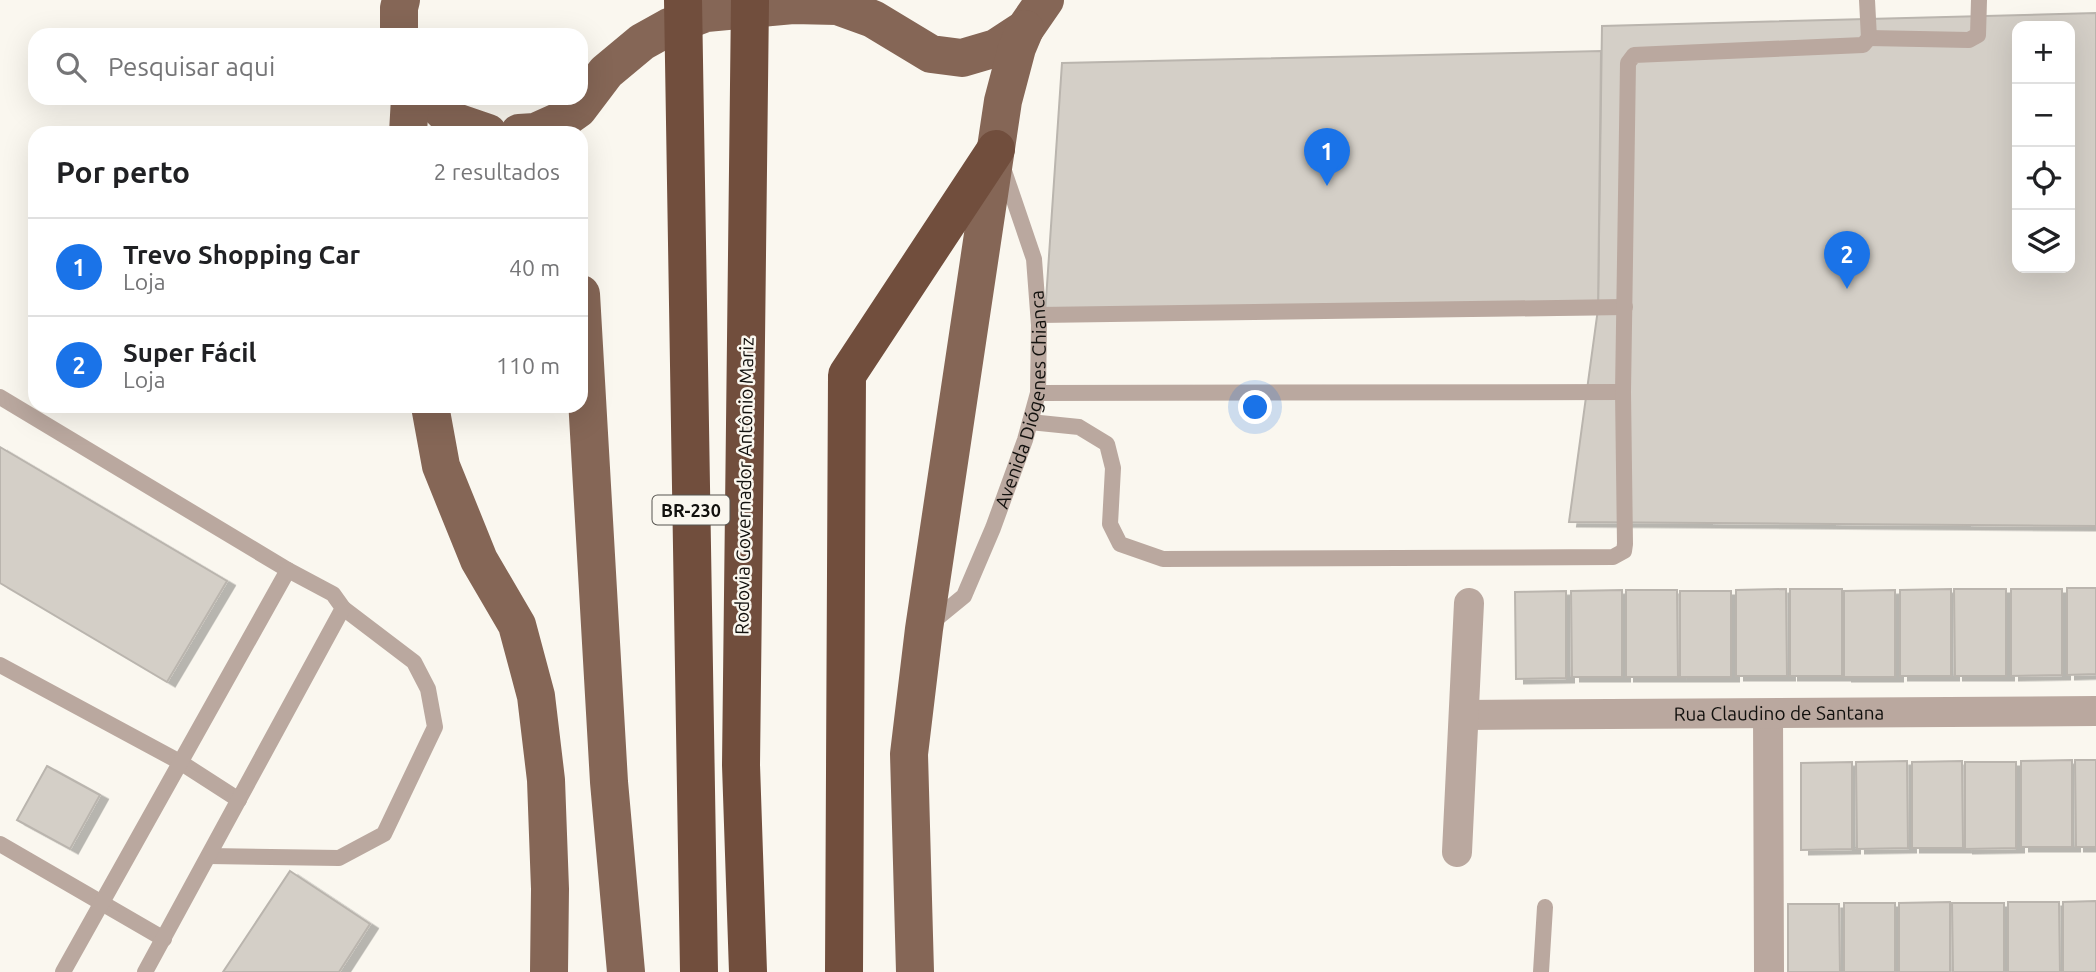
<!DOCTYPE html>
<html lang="pt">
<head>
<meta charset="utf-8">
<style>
	:root { --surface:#fff; --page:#f2f2f2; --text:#202124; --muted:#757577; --line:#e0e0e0; --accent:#1a73e8 }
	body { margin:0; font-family:Ubuntu,sans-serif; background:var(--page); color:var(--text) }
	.controls { position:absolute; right:21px; top:21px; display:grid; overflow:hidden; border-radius:14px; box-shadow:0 7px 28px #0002 }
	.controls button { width:63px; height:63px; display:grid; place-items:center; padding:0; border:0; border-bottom:2px solid var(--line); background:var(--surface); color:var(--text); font:35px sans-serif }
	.you { position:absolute; left:1256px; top:408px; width:24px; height:24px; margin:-18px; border:5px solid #fff; border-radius:50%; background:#1a73e8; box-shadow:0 0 0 10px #1a73e833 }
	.badge { display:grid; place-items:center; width:46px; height:46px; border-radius:50%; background:var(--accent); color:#fff; font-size:23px; font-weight:700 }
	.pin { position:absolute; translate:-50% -58px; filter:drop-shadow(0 2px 4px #0008) }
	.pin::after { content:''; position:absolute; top:37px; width:24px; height:21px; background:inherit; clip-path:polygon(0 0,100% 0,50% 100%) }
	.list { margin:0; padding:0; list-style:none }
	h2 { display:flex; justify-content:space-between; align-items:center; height:91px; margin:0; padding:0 28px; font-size:30px }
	h2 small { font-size:23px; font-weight:400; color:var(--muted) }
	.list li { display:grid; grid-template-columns:46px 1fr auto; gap:21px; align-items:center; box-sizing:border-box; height:98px; padding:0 28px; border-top:2px solid var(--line) }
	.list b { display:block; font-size:26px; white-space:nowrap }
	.list p { margin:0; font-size:23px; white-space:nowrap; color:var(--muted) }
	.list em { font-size:23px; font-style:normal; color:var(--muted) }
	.icon { flex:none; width:38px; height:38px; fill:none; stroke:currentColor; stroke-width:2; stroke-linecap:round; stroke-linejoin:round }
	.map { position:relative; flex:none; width:2096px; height:972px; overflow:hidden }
	.search { position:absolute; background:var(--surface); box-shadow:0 7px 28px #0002; left:28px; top:28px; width:560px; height:77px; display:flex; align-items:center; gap:18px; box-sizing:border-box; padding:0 24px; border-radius:21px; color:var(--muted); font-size:26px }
	.panel { position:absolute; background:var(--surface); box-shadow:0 7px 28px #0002; left:28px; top:126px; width:560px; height:287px; border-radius:21px }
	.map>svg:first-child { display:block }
</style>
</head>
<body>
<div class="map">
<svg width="2096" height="972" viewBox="0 0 2096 972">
	<defs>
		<filter id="shadow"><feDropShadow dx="8" dy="4.5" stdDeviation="0" flood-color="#0004"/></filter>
	</defs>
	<rect width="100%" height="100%" fill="#faf7ef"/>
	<g fill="#d4cfc7" stroke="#bab5ae" stroke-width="2" fill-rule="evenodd" filter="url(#shadow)">
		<path d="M 2096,13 L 2096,526 L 1569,522 L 1598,309 L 1602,26 ZM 2017,26 L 2070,26 L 2070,268 L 2017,268 Z"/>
		<polygon points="1601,51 1598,309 1045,315 1062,63"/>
		<polygon points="0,447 227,581 167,682 0,583"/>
		<polygon points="2067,588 2096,588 2096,674 2067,675"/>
		<polygon points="1786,589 1787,676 1736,676 1736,590"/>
		<rect x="1790" y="589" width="52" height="87"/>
		<polygon points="1951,589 1951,676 1900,676 1900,590"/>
		<polygon points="1954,589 2006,589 2006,676 1955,676"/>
		<polygon points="2011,589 2062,589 2062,675 2011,676"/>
		<polygon points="1622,590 1622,677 1572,677 1571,591"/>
		<polygon points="1626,590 1677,590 1678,677 1626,677"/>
		<polygon points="1895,590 1895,677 1844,677 1844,591"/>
		<polygon points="1566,591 1566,678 1516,679 1515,592"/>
		<rect x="1680" y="591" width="51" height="86"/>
		<polygon points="2072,760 2072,847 2021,847 2021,761"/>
		<polygon points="2075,760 2096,760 2096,847 2076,847"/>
		<polygon points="1907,761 1908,848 1857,849 1856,762"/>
		<polygon points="1962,761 1963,848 1912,848 1912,762"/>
		<polygon points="1852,762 1852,849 1801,850 1801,763"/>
		<polygon points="1965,762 2016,762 2016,848 1965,849"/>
		<polygon points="47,766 100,795 70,849 17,820"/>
		<polygon points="290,871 370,924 339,972 223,972"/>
		<polygon points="2096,901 2096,972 2063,972 2063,902"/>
		<polygon points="1950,902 1950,972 1899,972 1899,903"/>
		<polygon points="2008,902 2059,902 2060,972 2008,972"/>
		<rect x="1844" y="903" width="51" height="69"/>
		<polygon points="1952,903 2004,903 2004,972 1953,972"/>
		<polygon points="1788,904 1839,904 1840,972 1788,972"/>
	</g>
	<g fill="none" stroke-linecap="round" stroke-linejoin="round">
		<g stroke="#baa89f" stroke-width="16">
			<polyline points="1869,38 1969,40 1978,35 1979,0"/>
			<polyline points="1039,315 1625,307"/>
			<polyline points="1038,393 1623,392"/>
			<polyline points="0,397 288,570"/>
			<polyline points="1030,422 1079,427 1107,444 1113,468 1110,524 1120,544 1163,559 1613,557 1624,551 1625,544 1623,392 1628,63 1634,55 1863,45 1869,38 1867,0"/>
			<path id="s1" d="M 931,623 L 964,596 L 993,528 L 1025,440 L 1038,393 L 1039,325 L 1034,259 L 1003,168"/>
			<polyline points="0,665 180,762 239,800"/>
			<polyline points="0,844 164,939"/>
			<polyline points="209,856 339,858 384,834 435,727 428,689 414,662 343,608"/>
			<polyline points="63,972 288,570 333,594 343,608 145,972"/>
			<polyline points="1541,972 1545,907"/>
		</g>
		<g stroke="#baa89f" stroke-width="30">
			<polyline points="1768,714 1769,972"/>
			<path id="s2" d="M 1464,715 L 2096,711"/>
			<polyline points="1457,852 1469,603"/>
		</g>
		<g stroke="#856656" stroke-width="38">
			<polyline points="399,35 399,8 401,0"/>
			<polyline points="430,98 453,121 488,133"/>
			<polyline points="408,133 410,98"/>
			<polyline points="519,133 535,132 564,119 578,109 606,72 642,42 669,27 706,13 793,5 837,6 873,19 931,54 962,58 996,48 1025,29 1045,0"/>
			<polyline points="581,294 609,782 626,972"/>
			<polyline points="430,406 441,466 479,560 517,625 536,696 546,780 550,889 549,972"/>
			<polyline points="915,972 909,754 924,629 1003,101 1017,48 1025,29"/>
		</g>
		<g stroke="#714e3d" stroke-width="38">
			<polyline points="683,0 699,972"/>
			<polyline points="748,972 741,765 750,0"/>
			<polyline points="844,972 847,375 996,149"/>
		</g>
	</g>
	<g text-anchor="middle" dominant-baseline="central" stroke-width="5" stroke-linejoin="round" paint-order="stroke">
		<rect fill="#faf7ef" stroke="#575551" stroke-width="2" x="652.5" y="495.5" width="77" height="29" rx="5"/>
		<g font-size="18" font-weight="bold" fill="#11100d">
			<text x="691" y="510">BR-230</text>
		</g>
		<g font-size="19" fill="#11100d" stroke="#faf7ef">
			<text stroke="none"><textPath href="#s1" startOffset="250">Avenida Diógenes Chianca</textPath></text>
			<text transform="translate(744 486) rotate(-89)">Rodovia Governador Antônio Mariz</text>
			<text stroke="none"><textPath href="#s2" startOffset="315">Rua Claudino de Santana</textPath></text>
		</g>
	</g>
</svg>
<div class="controls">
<button>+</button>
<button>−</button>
<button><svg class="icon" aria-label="locate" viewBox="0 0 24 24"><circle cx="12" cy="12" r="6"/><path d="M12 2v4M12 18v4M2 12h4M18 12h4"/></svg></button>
<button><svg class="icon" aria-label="layers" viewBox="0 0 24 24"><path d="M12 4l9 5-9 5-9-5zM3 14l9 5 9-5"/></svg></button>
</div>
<div class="you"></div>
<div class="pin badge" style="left:1327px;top:186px">1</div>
<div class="pin badge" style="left:1847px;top:289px">2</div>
<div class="search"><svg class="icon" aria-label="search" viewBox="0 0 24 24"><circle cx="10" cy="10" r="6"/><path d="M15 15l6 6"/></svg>Pesquisar aqui</div>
<section class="panel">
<h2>Por perto<small>2 resultados</small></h2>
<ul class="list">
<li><span class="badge">1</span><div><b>Trevo Shopping Car</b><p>Loja</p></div><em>40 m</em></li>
<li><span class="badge">2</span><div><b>Super Fácil</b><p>Loja</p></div><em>110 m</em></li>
</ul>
</section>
</div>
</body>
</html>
